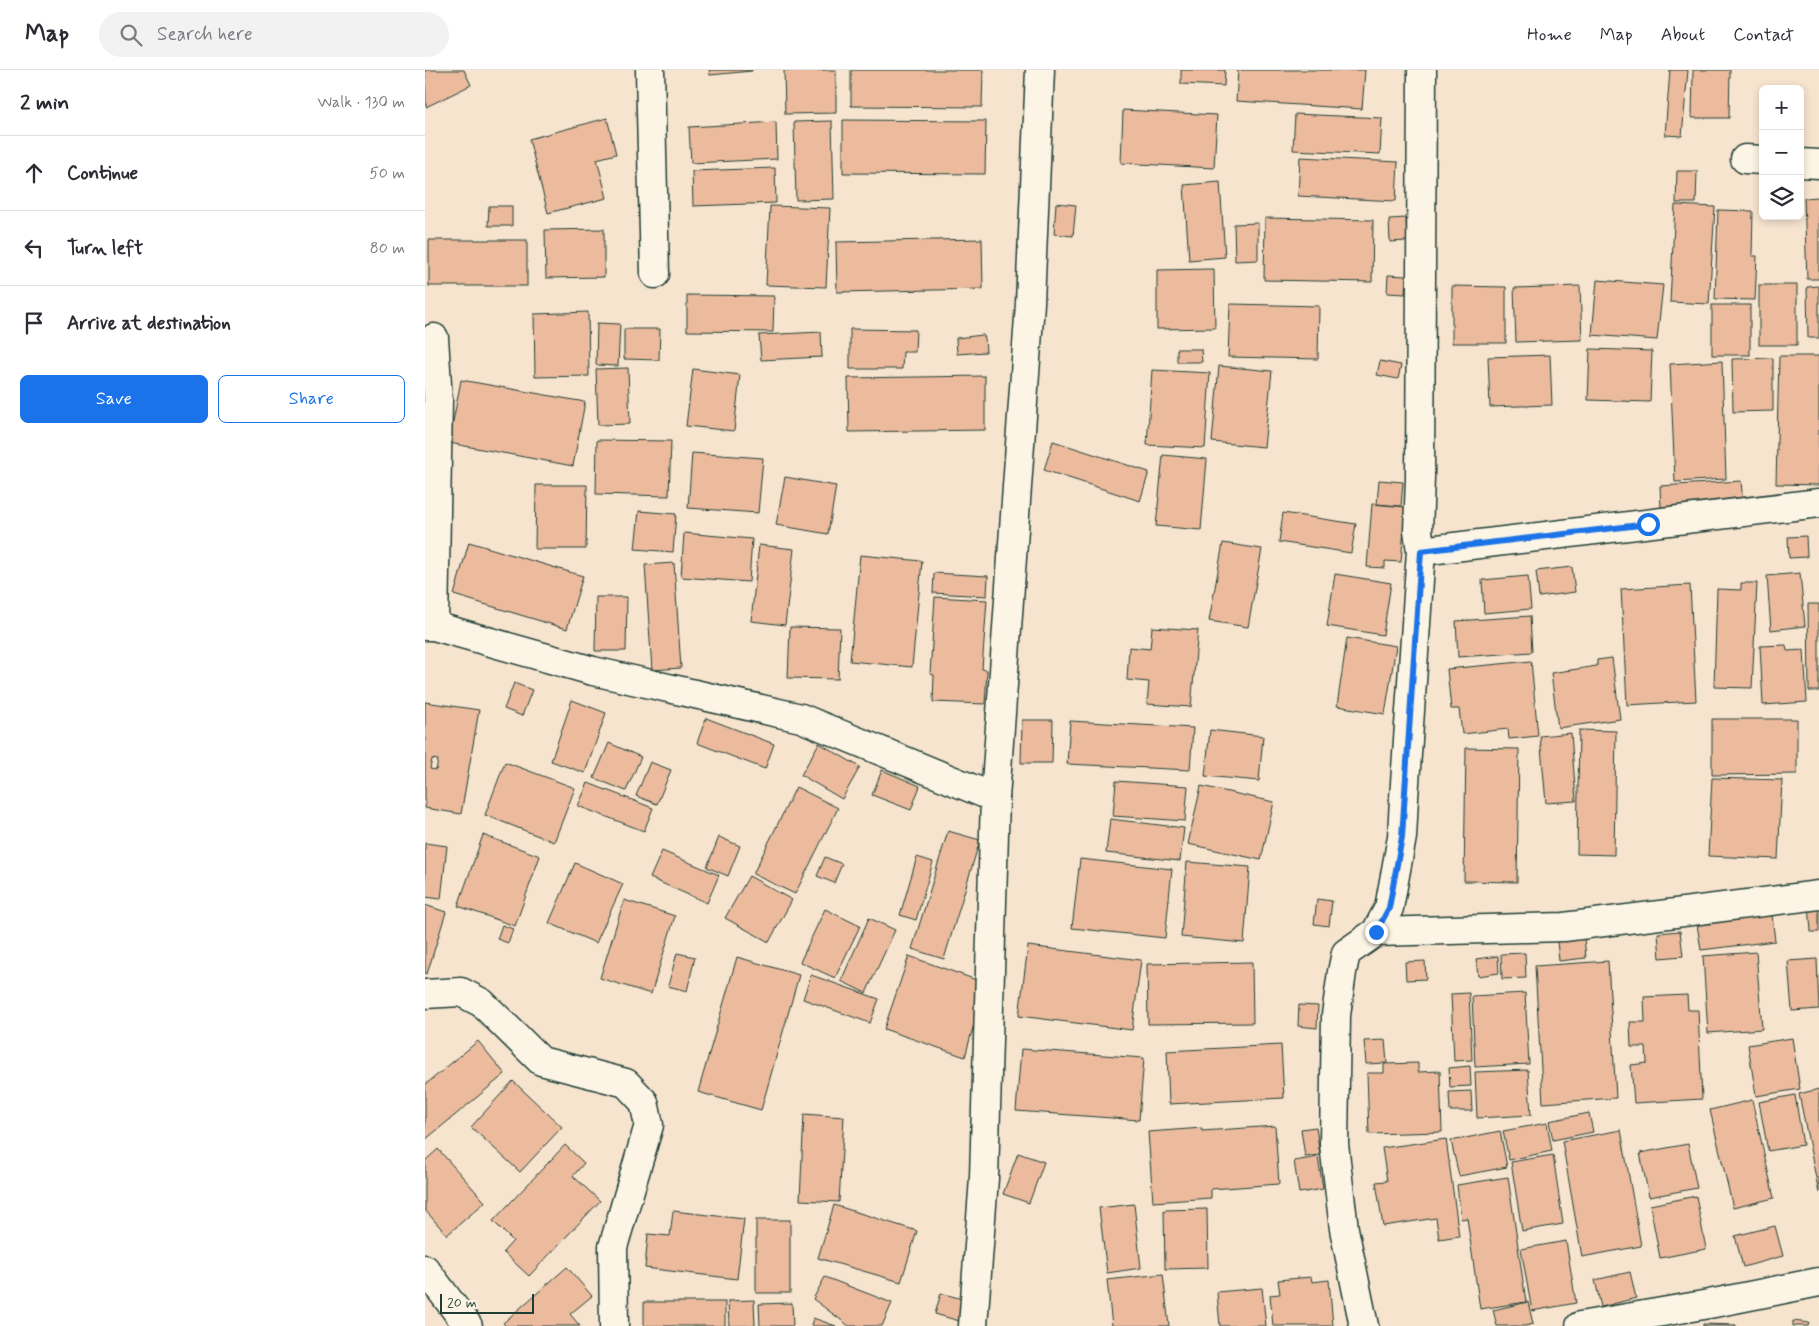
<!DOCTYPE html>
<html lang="en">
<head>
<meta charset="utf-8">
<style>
	:root { --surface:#fff; --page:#f2f2f3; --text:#2b2b33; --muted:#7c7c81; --line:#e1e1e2; --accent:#1a73e8 }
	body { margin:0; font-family:Mynerve,sans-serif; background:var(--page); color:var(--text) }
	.controls { position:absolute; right:15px; top:15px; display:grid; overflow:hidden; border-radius:8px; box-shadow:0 2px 8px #0003 }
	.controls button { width:45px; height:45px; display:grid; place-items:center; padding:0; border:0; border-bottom:1px solid var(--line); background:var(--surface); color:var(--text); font:25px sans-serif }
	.scale { position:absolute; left:15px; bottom:12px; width:94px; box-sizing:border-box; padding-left:5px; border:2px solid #1f3d34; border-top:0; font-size:14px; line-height:18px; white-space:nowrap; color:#1f3d34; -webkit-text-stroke:4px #fcf5e5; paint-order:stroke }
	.stop { position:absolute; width:15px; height:15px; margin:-11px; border:4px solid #1a73e8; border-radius:50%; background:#fff }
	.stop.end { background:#1a73e8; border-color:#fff; box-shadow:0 1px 5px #0008 }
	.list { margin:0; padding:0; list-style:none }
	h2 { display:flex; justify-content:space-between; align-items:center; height:65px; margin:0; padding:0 20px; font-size:21px }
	h2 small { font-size:16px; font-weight:400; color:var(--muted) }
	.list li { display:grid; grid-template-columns:32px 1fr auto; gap:15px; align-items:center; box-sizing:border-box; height:75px; padding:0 20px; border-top:1px solid var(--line) }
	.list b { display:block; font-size:19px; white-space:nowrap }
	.list em { font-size:16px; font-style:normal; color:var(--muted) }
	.actions { display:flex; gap:10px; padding:15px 20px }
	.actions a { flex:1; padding:11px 0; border:1px solid var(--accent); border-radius:8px; text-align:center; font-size:18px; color:var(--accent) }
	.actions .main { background:var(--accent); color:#fff }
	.icon { flex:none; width:28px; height:28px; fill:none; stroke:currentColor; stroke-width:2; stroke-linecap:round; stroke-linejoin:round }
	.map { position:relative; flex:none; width:1394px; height:1256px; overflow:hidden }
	header { display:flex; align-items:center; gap:30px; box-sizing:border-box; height:70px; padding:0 25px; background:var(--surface); border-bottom:1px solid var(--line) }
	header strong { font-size:24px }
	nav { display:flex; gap:28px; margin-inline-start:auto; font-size:18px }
	.search { width:350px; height:45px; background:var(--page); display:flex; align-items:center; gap:12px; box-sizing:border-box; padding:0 18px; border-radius:28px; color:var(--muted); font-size:19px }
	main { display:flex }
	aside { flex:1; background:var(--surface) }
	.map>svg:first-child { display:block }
</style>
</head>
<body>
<header>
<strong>Map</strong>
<div class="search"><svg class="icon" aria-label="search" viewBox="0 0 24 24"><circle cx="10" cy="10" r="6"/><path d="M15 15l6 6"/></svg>Search here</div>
<nav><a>Home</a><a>Map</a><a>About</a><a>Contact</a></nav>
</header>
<main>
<aside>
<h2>2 min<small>Walk · 130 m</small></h2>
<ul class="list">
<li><svg class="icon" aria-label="ahead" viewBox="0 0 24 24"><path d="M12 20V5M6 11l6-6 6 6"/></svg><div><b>Continue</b></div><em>50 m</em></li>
<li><svg class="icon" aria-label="left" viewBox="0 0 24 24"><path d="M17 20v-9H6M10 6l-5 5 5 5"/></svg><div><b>Turn left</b></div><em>80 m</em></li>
<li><svg class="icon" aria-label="arrive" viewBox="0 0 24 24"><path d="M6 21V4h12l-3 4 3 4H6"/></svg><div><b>Arrive at destination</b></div></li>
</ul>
<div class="actions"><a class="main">Save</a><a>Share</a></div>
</aside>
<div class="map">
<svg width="1394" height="1256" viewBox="0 0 1394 1256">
	<rect width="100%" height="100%" fill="#f7e4cf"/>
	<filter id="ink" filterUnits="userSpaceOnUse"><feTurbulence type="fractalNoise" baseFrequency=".02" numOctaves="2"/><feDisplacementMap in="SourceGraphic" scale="10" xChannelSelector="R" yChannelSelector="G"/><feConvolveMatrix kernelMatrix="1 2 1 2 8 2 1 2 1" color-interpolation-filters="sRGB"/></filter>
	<g filter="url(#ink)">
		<g fill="#ecbb9d" stroke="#1f3d34" fill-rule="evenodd">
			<polygon points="0,0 39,0 46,15 1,37"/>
			<polygon points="284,0 327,0 327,1 285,5"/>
			<polygon points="359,0 411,0 411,43 360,44"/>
			<polygon points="426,0 558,0 557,37 426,36"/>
			<polygon points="756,0 800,0 799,16 756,14"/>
			<polygon points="813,0 940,0 937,39 811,31"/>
			<polygon points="1245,0 1263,0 1257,66 1240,65"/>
			<polygon points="1268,0 1305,0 1304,48 1267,48"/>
			<polygon points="698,40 792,45 789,98 696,93"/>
			<polygon points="870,44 957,48 955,84 868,80"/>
			<polygon points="182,48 191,84 172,89 182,128 123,143 104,69"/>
			<polygon points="418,50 561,51 560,104 418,103"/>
			<polygon points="407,51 409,129 371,130 369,52"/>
			<polygon points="351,52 352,89 266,93 264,57"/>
			<polygon points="875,87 973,92 971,131 873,126"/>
			<polygon points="350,98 351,133 268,136 267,101"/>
			<polygon points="1252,101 1272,101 1271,133 1251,133"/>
			<polygon points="795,112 800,187 764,190 759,115"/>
			<polygon points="1394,127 1394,209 1382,209 1379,128"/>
			<polygon points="631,133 651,135 648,166 629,164"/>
			<polygon points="1250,135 1290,137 1284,234 1245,232"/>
			<polygon points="64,136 87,136 87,156 63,156"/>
			<polygon points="345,136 405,138 401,217 341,215"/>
			<polygon points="1293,140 1328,141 1327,186 1332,186 1330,230 1290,229"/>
			<polygon points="840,148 948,150 947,212 839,210"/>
			<polygon points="981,148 982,171 965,172 964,149"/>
			<polygon points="833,153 833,190 810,191 809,154"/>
			<polygon points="179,159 179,207 121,208 120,160"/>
			<polygon points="557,169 558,219 412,222 411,172"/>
			<rect x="4" y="170" width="98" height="46"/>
			<polygon points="789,199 790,258 732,259 732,200"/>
			<polygon points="963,205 981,206 980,224 962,223"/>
			<polygon points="1172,210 1238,215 1232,270 1167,265"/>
			<rect x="1334" y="215" width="38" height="60"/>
			<polygon points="1027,216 1081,217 1081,273 1027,273"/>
			<polygon points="1155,216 1157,270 1091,272 1089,218"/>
			<polygon points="1394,216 1394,268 1383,268 1382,217"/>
			<polygon points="262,225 349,226 348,262 262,261"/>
			<polygon points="805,234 894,236 893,289 803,287"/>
			<rect x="1287" y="235" width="38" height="50"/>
			<polygon points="163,242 164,306 110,307 109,244"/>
			<polygon points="172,253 195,254 193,296 171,295"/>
			<polygon points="199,259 235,259 234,290 199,289"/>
			<polygon points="425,259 491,260 490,282 478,282 477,299 425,299"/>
			<polygon points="396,262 397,287 336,290 334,265"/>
			<polygon points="558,265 560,268 561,282 532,284 531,268"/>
			<polygon points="752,279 776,279 777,292 752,292"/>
			<polygon points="1165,279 1227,281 1225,332 1163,330"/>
			<polygon points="1125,285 1127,335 1065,337 1063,287"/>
			<polygon points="1354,286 1394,286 1394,415 1351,414"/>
			<polygon points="1348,288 1348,341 1308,342 1307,289"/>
			<polygon points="955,291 976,295 973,309 952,305"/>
			<polygon points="1297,291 1301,409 1250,412 1245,294"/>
			<polygon points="794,296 847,301 839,377 787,372"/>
			<polygon points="203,298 205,354 173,355 171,299"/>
			<polygon points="268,299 315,305 309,361 261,356"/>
			<polygon points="727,300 785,303 780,378 722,375"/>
			<polygon points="560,306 560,360 424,362 423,308"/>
			<polygon points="36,310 160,332 148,396 24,373"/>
			<polygon points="172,370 246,371 244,426 171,424"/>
			<polygon points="628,371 724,402 715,431 619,400"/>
			<polygon points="267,383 338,388 333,443 263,438"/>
			<polygon points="738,385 782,389 776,460 731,456"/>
			<polygon points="360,407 411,416 403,464 351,455"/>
			<polygon points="954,410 978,412 976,436 952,434"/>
			<polygon points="1316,411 1318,434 1236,438 1235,416"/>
			<polygon points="111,415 162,415 161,479 110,479"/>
			<polygon points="947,434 981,437 976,492 960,491 960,498 942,497"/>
			<polygon points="214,441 251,444 248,482 210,479"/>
			<polygon points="858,443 931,454 926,483 854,472"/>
			<polygon points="259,463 327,469 324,512 256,507"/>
			<polygon points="1381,466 1382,487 1364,488 1363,467"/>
			<polygon points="44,472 158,506 142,559 29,525"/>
			<polygon points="798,473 837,479 823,557 784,551"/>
			<polygon points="334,475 369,479 360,555 326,551"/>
			<polygon points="435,485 497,491 487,597 425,591"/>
			<polygon points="249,493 256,598 227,600 220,495"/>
			<polygon points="1147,497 1150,522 1114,527 1111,501"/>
			<polygon points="509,503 563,506 562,526 508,523"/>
			<polygon points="1375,503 1380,556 1346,560 1342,506"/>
			<polygon points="910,504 966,513 958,565 902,556"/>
			<polygon points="1103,506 1106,539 1059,543 1057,510"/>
			<polygon points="1316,513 1332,513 1327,618 1289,617 1292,519 1316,520"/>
			<polygon points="1265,515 1271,631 1202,635 1196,519"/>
			<polygon points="171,527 202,527 201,581 170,581"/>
			<polygon points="510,527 562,530 557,599 562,600 560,634 508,632 509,605 505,604"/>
			<polygon points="1383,534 1394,534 1394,621 1384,621"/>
			<polygon points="1105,546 1107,582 1033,587 1031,551"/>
			<polygon points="365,557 415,558 413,609 363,608"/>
			<polygon points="727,557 773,560 766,637 722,634 724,612 702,610 704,577 725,579"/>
			<polygon points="922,568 971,576 960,644 912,636"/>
			<polygon points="1361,575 1362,581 1379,580 1382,632 1338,635 1335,576"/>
			<polygon points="1187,588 1195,649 1133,658 1126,603 1172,596 1172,590"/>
			<polygon points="1106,591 1113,666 1084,669 1083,659 1037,664 1034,639 1026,639 1022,599"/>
			<polygon points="89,613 107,620 97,646 79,639"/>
			<polygon points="147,630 181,643 160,703 126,691"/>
			<path d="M 0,632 L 54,640 L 36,744 L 0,738 ZM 7,689 L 13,690 L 11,700 L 5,699 Z"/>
			<polygon points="281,648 349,674 340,699 272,673"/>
			<polygon points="1287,649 1372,649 1372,704 1287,705"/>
			<polygon points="597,650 628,650 627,693 596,693"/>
			<polygon points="645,651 768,658 765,700 642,694"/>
			<polygon points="785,660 838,666 834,711 780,706"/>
			<polygon points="1154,660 1191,661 1189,785 1152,784"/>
			<polygon points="1146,663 1151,731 1121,733 1115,666"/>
			<polygon points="184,673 216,687 201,721 169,708"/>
			<polygon points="394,673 435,697 417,729 376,705"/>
			<polygon points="1041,678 1094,679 1092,812 1039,811"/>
			<polygon points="80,692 150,718 129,772 60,745"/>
			<polygon points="225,692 246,700 232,734 211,726"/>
			<polygon points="457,700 495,716 486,740 447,725"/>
			<polygon points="1287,708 1357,710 1353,789 1283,786"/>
			<polygon points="691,711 763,716 760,751 688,746"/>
			<polygon points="163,713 228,738 219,761 153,736"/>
			<polygon points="776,716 849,732 836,790 763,774"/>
			<polygon points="371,717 413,738 370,824 328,804"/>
			<polygon points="685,749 759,758 755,791 681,783"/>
			<polygon points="523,761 555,770 519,889 487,879"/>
			<polygon points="58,765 115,786 90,856 33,836"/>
			<polygon points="294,767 315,776 303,806 282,797"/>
			<polygon points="0,773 22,776 16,829 0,827"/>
			<polygon points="237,781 294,805 282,833 225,808"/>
			<polygon points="400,787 417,794 409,813 392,806"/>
			<polygon points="492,787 508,792 491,850 475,845"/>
			<polygon points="655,789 747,799 740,868 647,858"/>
			<polygon points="762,792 825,797 819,873 756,867"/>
			<polygon points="150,793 198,814 171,873 124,853"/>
			<polygon points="324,806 367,830 344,872 300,848"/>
			<polygon points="892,829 907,831 904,856 889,854"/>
			<polygon points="199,830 250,846 226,924 175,908"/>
			<polygon points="0,835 21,842 2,904 0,903"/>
			<polygon points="1384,835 1394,835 1394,862 1386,862"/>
			<polygon points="400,839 435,856 410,908 375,892"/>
			<polygon points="1347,845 1350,871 1276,880 1272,854"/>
			<polygon points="444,848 470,860 441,923 416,911"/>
			<polygon points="77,855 88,859 83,873 72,869"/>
			<polygon points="1255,861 1258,886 1235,888 1233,863"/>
			<polygon points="1159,867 1161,888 1134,891 1132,871"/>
			<polygon points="603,876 716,890 707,960 594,946"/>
			<polygon points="1331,882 1337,959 1283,963 1278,886"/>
			<polygon points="252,883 270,887 262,921 243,916"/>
			<polygon points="1100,883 1101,908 1077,909 1076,884"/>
			<polygon points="484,886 560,913 540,987 459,959"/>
			<polygon points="1073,886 1074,903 1053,906 1051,889"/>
			<polygon points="312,887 374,905 336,1040 273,1022"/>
			<polygon points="1392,889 1394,939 1367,941 1363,891"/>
			<polygon points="1000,891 1001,909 981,910 980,892"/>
			<polygon points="1183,891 1191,1028 1118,1033 1110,896"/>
			<polygon points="827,892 828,953 723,954 722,894"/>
			<polygon points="386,905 454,929 445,953 378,929"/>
			<polygon points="1044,923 1047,990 1029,991 1026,924"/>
			<polygon points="1100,923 1104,994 1050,997 1047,926"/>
			<polygon points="1262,925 1263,940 1273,940 1277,1029 1209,1033 1206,995 1222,993 1221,977 1206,977 1205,952 1220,952 1219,927"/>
			<polygon points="874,935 893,936 892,958 873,956"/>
			<polygon points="1367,968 1375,1019 1331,1026 1323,975"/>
			<polygon points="960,970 962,993 941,994 939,971"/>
			<polygon points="53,971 80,1004 0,1070 0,1015"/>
			<polygon points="856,975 859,1028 744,1034 742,981"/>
			<polygon points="596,979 719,988 714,1050 591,1041"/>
			<polygon points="993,993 993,1002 1015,1001 1017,1062 944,1064 942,1003 959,1003 959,994"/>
			<polygon points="1045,996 1046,1016 1025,1017 1024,998"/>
			<polygon points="1103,1000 1106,1045 1052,1048 1050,1002"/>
			<polygon points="88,1011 137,1057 95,1102 46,1057"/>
			<polygon points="1394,1019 1394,1123 1374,1024"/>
			<polygon points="1046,1021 1047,1041 1025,1041 1024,1022"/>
			<polygon points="1370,1025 1378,1075 1343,1081 1334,1032"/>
			<polygon points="1327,1030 1349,1128 1308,1138 1285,1040"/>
			<polygon points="1164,1043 1168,1062 1128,1070 1124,1051"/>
			<polygon points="379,1044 419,1047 414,1132 375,1130"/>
			<polygon points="1122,1053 1127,1081 1084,1090 1078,1061"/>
			<polygon points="850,1056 854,1114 786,1119 786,1128 728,1132 723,1062 777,1058 777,1061"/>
			<polygon points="891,1057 895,1085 880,1087 876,1059"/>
			<polygon points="1196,1060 1216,1176 1157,1187 1137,1071"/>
			<polygon points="1075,1061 1082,1097 1034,1106 1026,1071"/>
			<polygon points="1021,1069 1034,1166 1014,1169 1011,1148 958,1156 951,1112 962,1111 957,1078"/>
			<polygon points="1263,1074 1272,1118 1224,1127 1215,1083"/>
			<polygon points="140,1075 159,1093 148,1106 175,1131 104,1206 78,1182 88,1171 68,1151"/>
			<polygon points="13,1079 60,1132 22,1165 0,1140 0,1091"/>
			<polygon points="593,1083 619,1092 604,1133 578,1124"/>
			<polygon points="1128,1085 1138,1154 1097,1161 1086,1092"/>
			<polygon points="893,1087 898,1119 874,1123 869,1091"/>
			<polygon points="1083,1107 1101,1232 1055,1239 1042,1148 1036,1149 1032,1115"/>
			<polygon points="1271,1126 1281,1179 1235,1188 1225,1135"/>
			<polygon points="709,1134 716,1198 682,1203 674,1138"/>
			<polygon points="409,1135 492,1161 476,1212 393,1188"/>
			<polygon points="782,1139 783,1198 740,1199 739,1140"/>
			<polygon points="248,1141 319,1149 312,1209 220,1198 223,1164 245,1166"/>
			<rect x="331" y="1150" width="34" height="73"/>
			<polygon points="1350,1156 1358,1186 1318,1197 1310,1166"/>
			<polygon points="1141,1171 1151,1233 1107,1241 1096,1179"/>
			<polygon points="142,1197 167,1226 145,1244 155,1256 81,1256 78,1253"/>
			<polygon points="1205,1202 1211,1228 1176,1237 1170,1210"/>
			<polygon points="738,1204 744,1256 687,1256 682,1210"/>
			<polygon points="400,1207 467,1233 457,1256 424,1256 388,1229"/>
			<polygon points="886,1207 887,1212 904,1210 908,1256 848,1256 845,1225 855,1224 853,1210"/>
			<polygon points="837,1218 841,1256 795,1256 792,1222"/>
			<polygon points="516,1223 544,1231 538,1252 510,1244"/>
			<polygon points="329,1230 330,1256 304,1256 303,1231"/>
			<rect x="219" y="1232" width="81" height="24"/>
			<polygon points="1103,1232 1108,1254 1100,1256 1072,1256 1068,1240"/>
			<polygon points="367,1233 368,1256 335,1256 334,1234"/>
			<polygon points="388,1248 411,1256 386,1256"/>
			<polygon points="1368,1251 1384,1253 1383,1256 1368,1256"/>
			<polygon points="1278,1254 1311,1255 1311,1256 1278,1256"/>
		</g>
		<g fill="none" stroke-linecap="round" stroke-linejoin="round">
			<defs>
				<g id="street">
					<polyline points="225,0 230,204"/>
					<polyline points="1320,89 1338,90"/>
					<polyline points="1375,93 1394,94"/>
					<polyline points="996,481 1394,433"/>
					<polyline points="0,556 9,556 168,601 376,648 570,728"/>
					<polyline points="9,556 13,330 9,268"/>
					<polyline points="951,862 1139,857 1394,825"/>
					<polyline points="0,924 36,922 57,933 116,991 201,1013 219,1032 224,1055 188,1177 189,1256"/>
					<polyline points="0,1199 43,1256"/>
					<polyline points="548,1256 559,1108 570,728 605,233 615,0"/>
					<polyline points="939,1256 919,1159 909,1074 911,945 917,902 921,883 951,862 964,838 977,767 979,728 996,481 993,461 995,408 997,0"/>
					<polyline points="1155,1256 1284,1234 1394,1212"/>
				</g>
			</defs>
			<use href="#street" stroke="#1f3d34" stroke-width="31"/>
			<use href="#street" stroke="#fcf5e5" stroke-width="28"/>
		</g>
	</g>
	<g fill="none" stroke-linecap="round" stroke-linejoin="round" filter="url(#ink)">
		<polyline stroke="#1a73e8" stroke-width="6" points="951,862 964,838 977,767 996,481 1223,454"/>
	</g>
</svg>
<div class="controls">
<button>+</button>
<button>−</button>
<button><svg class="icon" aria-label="layers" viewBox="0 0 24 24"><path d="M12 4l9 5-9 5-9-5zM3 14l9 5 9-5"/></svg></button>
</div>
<div class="scale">20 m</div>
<div class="stop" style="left:1223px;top:454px"></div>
<div class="stop end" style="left:951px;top:862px"></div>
</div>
</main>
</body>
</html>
